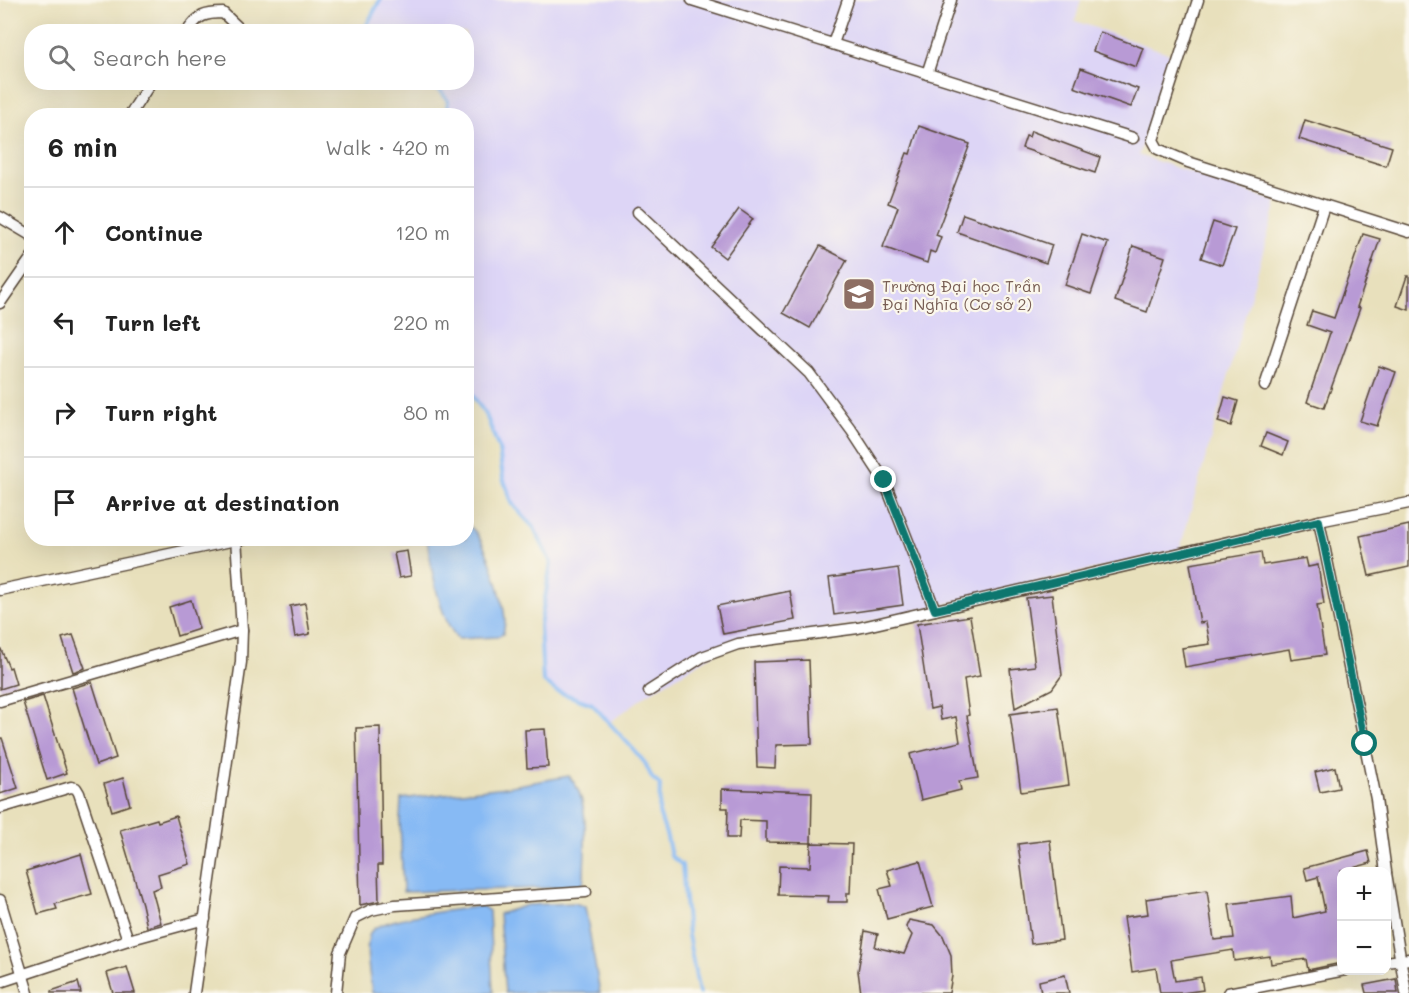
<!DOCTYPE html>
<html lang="en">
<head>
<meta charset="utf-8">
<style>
	:root { --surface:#fff; --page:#f2f2f2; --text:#222; --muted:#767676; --line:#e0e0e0 }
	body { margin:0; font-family:Mali,sans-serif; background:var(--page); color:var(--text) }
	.controls { position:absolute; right:18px; bottom:18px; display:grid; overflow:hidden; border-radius:12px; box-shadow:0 6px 24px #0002 }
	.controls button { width:54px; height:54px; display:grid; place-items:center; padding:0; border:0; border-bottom:2px solid var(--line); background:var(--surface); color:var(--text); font:30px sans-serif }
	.stop { position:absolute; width:18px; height:18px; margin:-14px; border:4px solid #0f766e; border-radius:50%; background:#fff }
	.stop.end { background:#0f766e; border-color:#fff; box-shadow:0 2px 6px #0008 }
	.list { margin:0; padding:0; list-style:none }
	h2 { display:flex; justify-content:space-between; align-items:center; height:78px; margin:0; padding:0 24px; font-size:26px }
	h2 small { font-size:20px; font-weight:400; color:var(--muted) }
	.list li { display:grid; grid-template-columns:39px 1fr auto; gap:18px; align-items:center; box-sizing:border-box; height:90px; padding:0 24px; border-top:2px solid var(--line) }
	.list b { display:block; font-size:22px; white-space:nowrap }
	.list em { font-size:20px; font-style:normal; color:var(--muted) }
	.icon { flex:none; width:33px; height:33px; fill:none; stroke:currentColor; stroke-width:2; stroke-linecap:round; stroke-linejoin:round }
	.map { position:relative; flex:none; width:1409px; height:993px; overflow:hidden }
	.search { position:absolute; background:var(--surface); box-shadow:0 6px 24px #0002; left:24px; top:24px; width:450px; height:66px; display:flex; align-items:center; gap:15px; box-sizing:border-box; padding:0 21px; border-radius:24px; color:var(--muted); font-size:22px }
	.panel { position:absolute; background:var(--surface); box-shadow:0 6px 24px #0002; left:24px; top:108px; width:450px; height:438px; border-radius:24px }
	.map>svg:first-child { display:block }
</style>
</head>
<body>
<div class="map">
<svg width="1409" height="993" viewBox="0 0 1409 993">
	<rect width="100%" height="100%" fill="#fbf7ec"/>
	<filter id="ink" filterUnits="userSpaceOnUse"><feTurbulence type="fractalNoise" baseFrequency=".0167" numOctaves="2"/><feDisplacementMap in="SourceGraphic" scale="12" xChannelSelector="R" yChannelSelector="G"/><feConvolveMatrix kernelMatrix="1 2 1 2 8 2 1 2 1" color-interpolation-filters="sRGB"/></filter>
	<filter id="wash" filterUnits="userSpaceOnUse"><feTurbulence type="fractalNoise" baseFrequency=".008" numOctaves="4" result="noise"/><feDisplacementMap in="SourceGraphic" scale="24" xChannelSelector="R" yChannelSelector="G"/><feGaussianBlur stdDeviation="1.35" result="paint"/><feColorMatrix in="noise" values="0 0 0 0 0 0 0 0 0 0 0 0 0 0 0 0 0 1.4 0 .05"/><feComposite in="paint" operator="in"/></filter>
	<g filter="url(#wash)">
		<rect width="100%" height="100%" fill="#e8e0bc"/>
		<polygon fill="#ddd5f6" points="380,0 1081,0 1075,21 1171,54 1139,155 1277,202 1180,549 858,624 737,640 646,695 609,723 592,704 556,691 543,681 540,626 551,563 534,528 513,505 503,478 499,449 486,415 467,386 466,116 446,115 448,101 440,90 422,83 466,82 466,32 363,32"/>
		<g fill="#87baf4" stroke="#617289" stroke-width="1.5">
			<path d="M 467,525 C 485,532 504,600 505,620 C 505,624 504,629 503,634 L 497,637 L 458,639 C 439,618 431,567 427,539 L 466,538 Z"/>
			<path d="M 569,776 C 592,801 584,846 584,878 L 582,887 L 403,892 L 400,821 L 401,799 L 506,787 Z"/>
			<polygon points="575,903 585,907 600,993 505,993 499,914 527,905"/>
			<path d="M 482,906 L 489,911 L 493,993 L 372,993 C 370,976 364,949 370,933 C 377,917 463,909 482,906 Z"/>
		</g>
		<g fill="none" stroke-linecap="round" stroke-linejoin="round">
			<g stroke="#87baf4" stroke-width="4">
				<polyline points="363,32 380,0"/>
				<polyline points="422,82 440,90 448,101 446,116"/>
				<polyline points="466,386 486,415 499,449 503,478 513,505 534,528 551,563 540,626 543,681 556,691 592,704 634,750 645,763 652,778 660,785 659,813 667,837 671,856 682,865 688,935 699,993"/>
			</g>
		</g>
		<g id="blocks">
			<g fill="#b89ad5">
				<polygon points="1100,32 1143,48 1136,67 1093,51"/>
				<polygon points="1081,68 1138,89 1131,107 1074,87"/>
				<polygon points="1305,120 1392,147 1386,166 1299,139"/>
				<polygon points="919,126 970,144 936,235 941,237 935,253 930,251 927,263 883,247 898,207 888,203 907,153 910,154"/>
				<polygon points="1031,131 1100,157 1095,173 1022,148 1026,136 1029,137"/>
				<polygon points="739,209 753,219 725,258 711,247"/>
				<polygon points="963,214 1052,245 1046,263 957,232"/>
				<polygon points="1213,222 1235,229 1222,265 1201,258"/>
				<polygon points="1082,234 1108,243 1091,294 1065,285"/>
				<polygon points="1363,234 1380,239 1357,307 1360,308 1324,408 1307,402 1330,333 1307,325 1312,311 1334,318"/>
				<polygon points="820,246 847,260 810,328 783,313"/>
				<polygon points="1133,246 1165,257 1147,312 1115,301"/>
				<polygon points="1407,276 1409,276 1409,310 1397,306"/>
				<polygon points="1379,366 1396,372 1377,426 1360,421"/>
				<polygon points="1225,397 1238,401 1231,426 1218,422"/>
				<polygon points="1266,433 1288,442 1283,455 1261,446"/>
				<polygon points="1409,525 1409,567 1369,576 1360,536"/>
				<polygon points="407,551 411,576 399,578 394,553"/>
				<polygon points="1261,552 1263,565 1306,558 1308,567 1318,565 1324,604 1317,605 1325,655 1291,660 1289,649 1185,667 1182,648 1210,644 1206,622 1200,623 1190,564"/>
				<polygon points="898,568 903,605 834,615 829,578"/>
				<polygon points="790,591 795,620 723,634 717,606"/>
				<polygon points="1052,595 1062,675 1052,689 1015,708 1010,669 1035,666 1026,598"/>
				<polygon points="191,600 199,629 177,636 169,607"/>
				<polygon points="305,603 310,634 295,637 290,606"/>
				<polygon points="970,616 980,676 964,679 969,715 967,716 978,778 959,781 961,790 921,800 910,754 960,742 956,717 941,720 939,707 930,709 917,624"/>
				<polygon points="73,635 85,668 73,672 62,638"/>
				<polygon points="0,647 9,668 11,667 16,684 0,689"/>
				<polygon points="809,660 812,744 776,745 775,768 757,767 754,662"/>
				<polygon points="92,682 116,758 96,765 72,688"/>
				<polygon points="43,696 67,773 47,780 23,702"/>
				<polygon points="1058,707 1069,785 1021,792 1010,714"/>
				<polygon points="380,727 382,865 378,865 379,901 360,905 356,728"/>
				<polygon points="545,729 548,767 527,768 525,730"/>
				<polygon points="0,738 2,738 18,788 0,794"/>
				<polygon points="1335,767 1339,788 1320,792 1315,772"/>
				<polygon points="123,778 130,805 112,811 104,784"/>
				<polygon points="722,789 812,792 811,843 766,842 766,821 740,820 739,838 727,838 728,808 722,808"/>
				<polygon points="176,816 190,864 158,874 161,887 152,890 161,923 147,927 142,904 120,830 157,819 158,822"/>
				<polygon points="1050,840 1062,940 1031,944 1018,844"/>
				<polygon points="811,843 852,844 850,893 847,893 847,902 828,902 829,896 778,895 779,866 810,867"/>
				<polygon points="1368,851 1371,863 1341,871 1341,963 1308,970 1306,959 1271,964 1270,956 1234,961 1233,950 1171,960 1175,981 1201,977 1203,990 1182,993 1160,993 1156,968 1132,972 1124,917 1148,914 1146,899 1207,890 1214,940 1234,938 1229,904 1291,896 1293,918 1325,911 1318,877 1307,880 1304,868"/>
				<polygon points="81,854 92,894 55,904 57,909 38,914 26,871"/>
				<polygon points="920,861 933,907 887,919 879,889 892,886 887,870"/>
				<polygon points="909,920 934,925 943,936 951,955 952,976 949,993 861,993 858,971 865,931 878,934 875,947 904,954 912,935 906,927"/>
				<polygon points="127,967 135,993 113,993 107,973"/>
				<polygon points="1065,975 1069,993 1041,993 1039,981"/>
				<polygon points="1396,979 1398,993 1366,993 1364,985"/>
				<polygon points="78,982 81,993 51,993 51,991"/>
			</g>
		</g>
	</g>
	<g filter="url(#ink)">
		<use href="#blocks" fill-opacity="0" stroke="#554536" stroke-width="1.5"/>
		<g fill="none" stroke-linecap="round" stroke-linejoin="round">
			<defs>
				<g id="street">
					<polyline points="692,0 1133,138"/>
					<polyline points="1198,0 1153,140 1158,149 1188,162 1409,232"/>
					<path d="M 187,32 C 198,15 205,13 223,13 L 243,32"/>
					<polyline points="833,44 848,0"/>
					<polyline points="927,74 951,0"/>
					<polyline points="129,116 151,82"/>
					<polyline points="638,212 809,373 852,431 884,480 935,610"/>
					<polyline points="0,217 32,236"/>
					<polyline points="0,303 32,257"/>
					<polyline points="1265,386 1324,206"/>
					<polyline points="1319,521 1376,799 1386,872"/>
					<polyline points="0,590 245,538"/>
					<polyline points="649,691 702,657 738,644 858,628 1319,521 1409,503"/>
					<polyline points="0,701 242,630"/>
					<polyline points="0,808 71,787 76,788 79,793 128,940"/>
					<polyline points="1386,873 1406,993"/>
					<polyline points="0,900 28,993"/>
					<polyline points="1386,962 1409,959"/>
					<polyline points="0,982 128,940 205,919"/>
					<polyline points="194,993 241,662 242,630 236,538"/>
					<polyline points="336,993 340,953 355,918 371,910 395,905 586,892"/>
					<polyline points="1228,993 1345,970"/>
				</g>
			</defs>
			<use href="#street" stroke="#554536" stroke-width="13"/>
			<use href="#street" stroke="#fff" stroke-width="10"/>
		</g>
	</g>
	<g fill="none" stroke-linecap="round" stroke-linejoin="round" filter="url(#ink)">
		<polyline stroke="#0f766e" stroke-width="8" points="884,480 935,610 1319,521 1365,744"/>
	</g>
	<defs>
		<symbol id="school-square" viewBox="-11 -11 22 22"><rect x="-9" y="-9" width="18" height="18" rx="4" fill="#8d6e63" stroke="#fbf7ec"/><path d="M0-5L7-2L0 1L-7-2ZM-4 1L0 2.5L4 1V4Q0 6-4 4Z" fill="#fff"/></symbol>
	</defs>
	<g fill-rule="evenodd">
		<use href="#school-square" x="840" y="275" width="38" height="38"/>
	</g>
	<g text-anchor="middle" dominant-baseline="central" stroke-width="4.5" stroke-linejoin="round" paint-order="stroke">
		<g font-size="16" fill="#785e54" stroke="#fbf7ec" text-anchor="start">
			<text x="882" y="285">Trường Đại học Trần<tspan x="882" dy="18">Đại Nghĩa (Cơ sở 2)</tspan></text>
		</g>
	</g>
</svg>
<div class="controls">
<button>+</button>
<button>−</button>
</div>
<div class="stop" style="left:1365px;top:744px"></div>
<div class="stop end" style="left:884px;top:480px"></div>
<div class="search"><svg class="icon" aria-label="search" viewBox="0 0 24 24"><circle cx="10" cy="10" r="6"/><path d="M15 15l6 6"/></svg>Search here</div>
<section class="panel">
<h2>6 min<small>Walk · 420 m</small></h2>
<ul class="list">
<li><svg class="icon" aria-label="ahead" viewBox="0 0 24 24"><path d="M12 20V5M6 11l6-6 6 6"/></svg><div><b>Continue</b></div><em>120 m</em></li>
<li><svg class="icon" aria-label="left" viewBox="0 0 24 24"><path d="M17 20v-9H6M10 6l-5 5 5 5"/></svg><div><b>Turn left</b></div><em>220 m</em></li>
<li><svg class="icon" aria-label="right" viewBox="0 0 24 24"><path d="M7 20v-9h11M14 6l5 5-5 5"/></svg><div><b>Turn right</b></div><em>80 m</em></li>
<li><svg class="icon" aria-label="arrive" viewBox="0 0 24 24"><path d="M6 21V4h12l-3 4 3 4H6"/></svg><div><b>Arrive at destination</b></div></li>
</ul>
</section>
</div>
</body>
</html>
